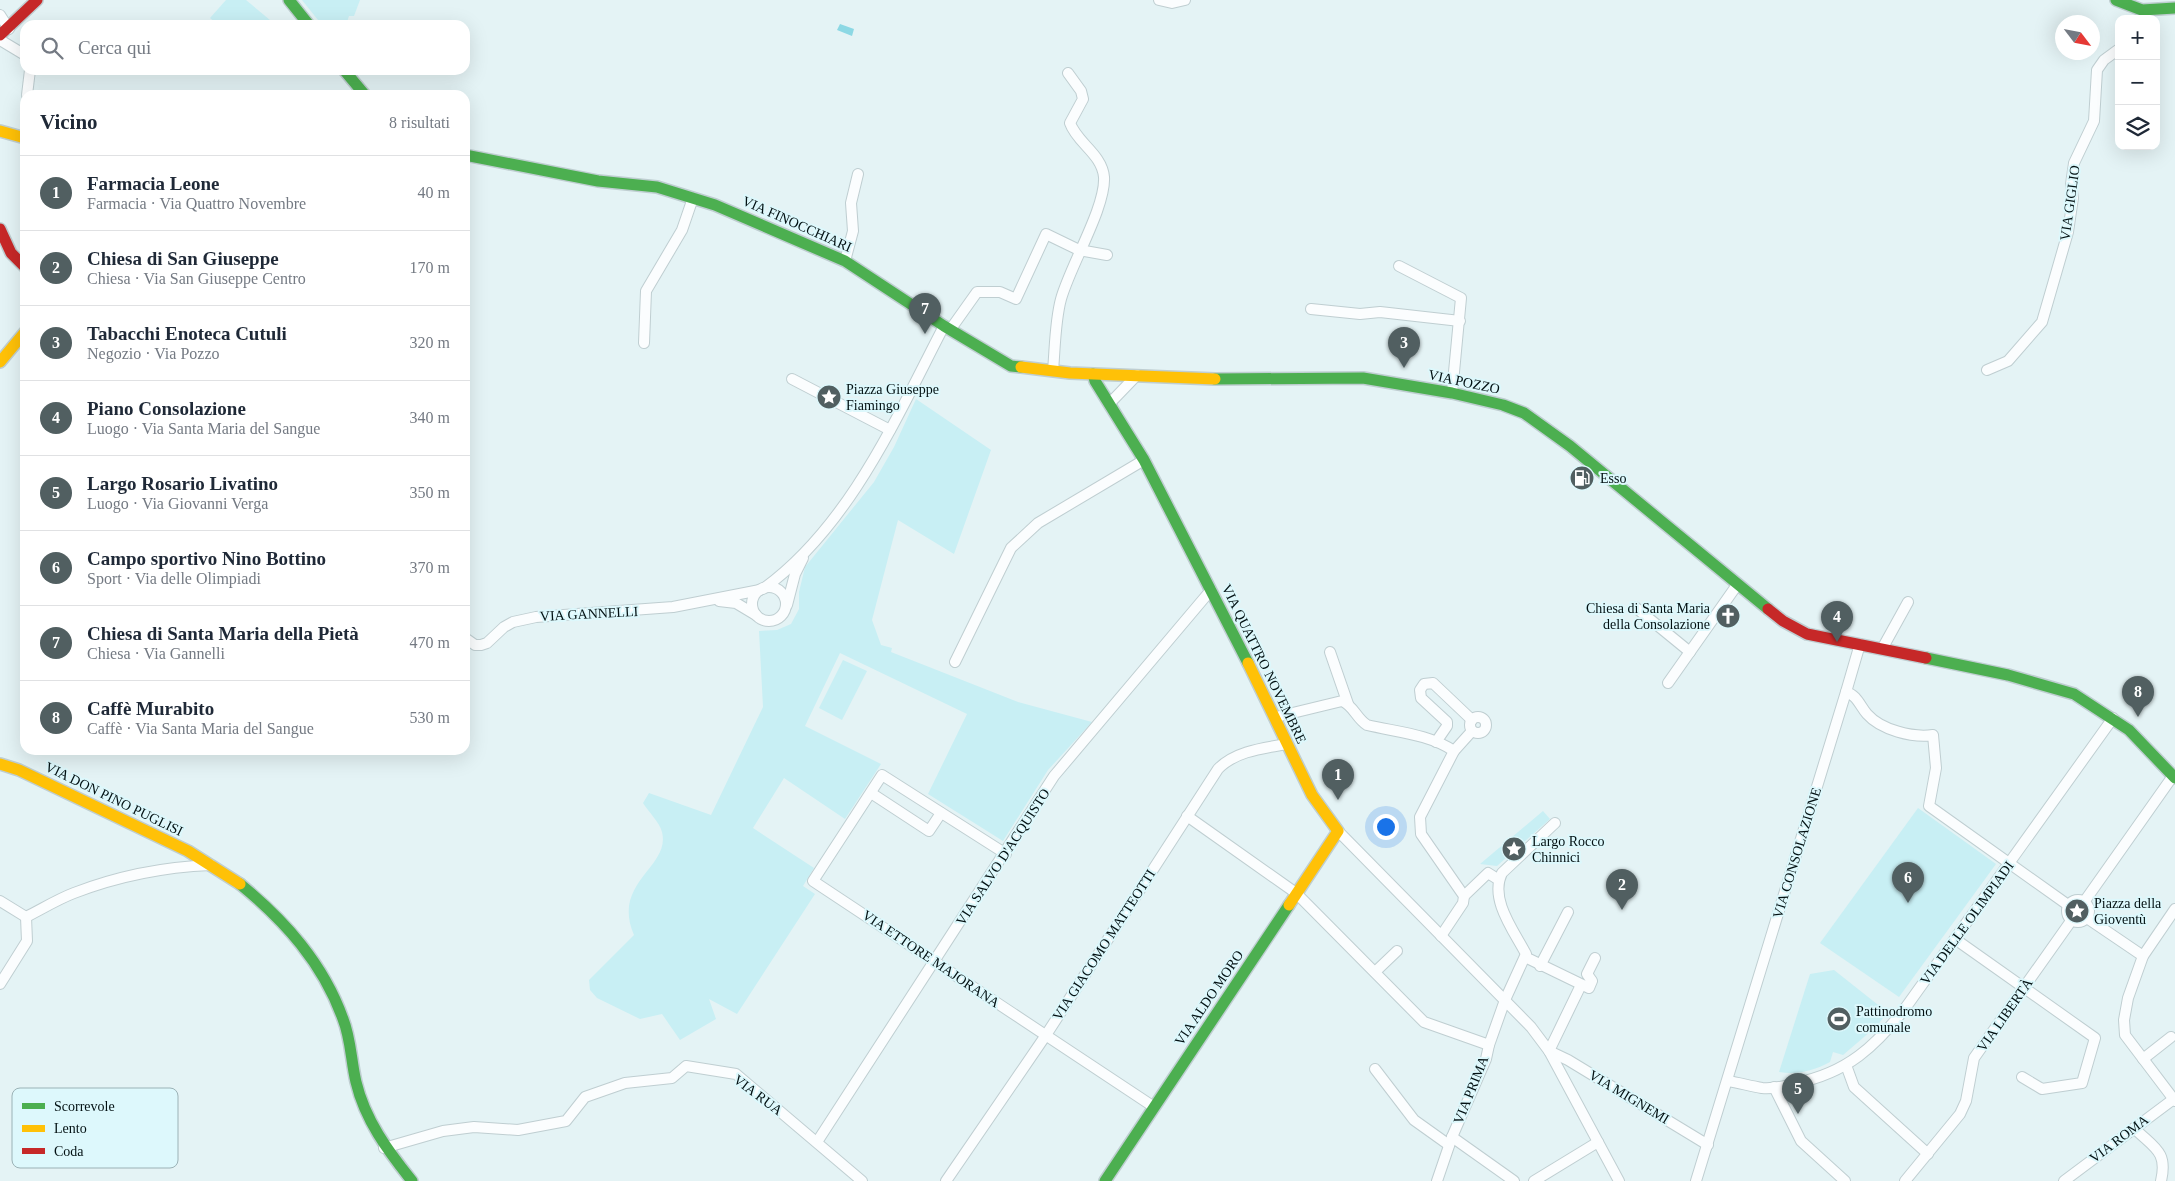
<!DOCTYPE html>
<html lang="it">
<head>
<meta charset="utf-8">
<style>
	:root { --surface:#fff; --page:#f6f6f7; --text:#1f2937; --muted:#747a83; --line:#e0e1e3; --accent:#515f61 }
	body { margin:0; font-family:Georgia,serif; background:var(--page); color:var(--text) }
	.controls { position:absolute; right:15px; top:15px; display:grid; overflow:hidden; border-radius:10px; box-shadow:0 5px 20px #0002 }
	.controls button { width:45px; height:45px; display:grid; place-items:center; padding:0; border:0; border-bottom:1px solid var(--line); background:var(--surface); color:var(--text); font:25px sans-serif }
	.compass { position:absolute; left:2055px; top:15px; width:45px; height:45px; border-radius:50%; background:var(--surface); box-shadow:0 5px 20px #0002; rotate:122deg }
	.you { position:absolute; left:1385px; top:826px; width:18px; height:18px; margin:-12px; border:4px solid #fff; border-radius:50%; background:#1a73e8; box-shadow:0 0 0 8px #1a73e833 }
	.badge { display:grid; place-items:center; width:32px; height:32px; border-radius:50%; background:var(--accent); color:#fff; font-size:16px; font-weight:700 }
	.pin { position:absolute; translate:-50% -41px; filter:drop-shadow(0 1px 2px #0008) }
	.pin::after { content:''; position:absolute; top:26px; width:18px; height:15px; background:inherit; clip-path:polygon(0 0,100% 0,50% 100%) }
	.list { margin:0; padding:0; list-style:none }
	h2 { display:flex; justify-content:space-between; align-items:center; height:65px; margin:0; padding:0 20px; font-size:21px }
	h2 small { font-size:16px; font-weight:400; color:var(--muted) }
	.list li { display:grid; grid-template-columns:32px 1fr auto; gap:15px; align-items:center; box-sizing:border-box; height:75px; padding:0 20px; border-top:1px solid var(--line) }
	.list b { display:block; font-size:19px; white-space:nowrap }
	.list p { margin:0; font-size:16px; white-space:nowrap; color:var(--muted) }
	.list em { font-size:16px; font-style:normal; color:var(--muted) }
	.icon { flex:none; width:28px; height:28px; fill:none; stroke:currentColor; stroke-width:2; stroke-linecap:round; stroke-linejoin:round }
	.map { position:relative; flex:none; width:2175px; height:1181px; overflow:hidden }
	.search { position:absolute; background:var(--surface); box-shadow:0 5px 20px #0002; left:20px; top:20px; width:450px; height:55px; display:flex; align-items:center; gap:12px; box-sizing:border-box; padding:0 18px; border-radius:15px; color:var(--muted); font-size:19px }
	.panel { position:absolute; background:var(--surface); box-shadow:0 5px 20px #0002; left:20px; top:90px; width:450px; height:665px; border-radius:15px }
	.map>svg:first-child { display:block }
</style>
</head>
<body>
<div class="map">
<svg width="2175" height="1181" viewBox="0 0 2175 1181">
	<rect width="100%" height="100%" fill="#e4f3f5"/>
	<g fill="#c8eff4">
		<polygon points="226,0 246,0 276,25 218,25 210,18"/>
		<polygon points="302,0 360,0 354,16 349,16 346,25 322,25"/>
		<path d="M 916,399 L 991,450 L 954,554 L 898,520 L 872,620 L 881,645 L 892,648 L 891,652 L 1018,702 L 1092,722 L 1048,770 L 1003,841 L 928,794 L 967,714 L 840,653 L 805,726 L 881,764 L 845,819 L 784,778 L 753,828 L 814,868 L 803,886 L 815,894 L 737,1014 L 709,999 L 716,1019 L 680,1040 L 662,1014 L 640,1019 L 597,998 L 590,990 L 589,980 L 634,935 C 611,882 671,867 662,832 C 660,823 648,811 643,803 L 649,793 L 711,815 L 763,707 L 759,631 L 777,630 L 791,624 L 799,609 L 799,592 L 805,567 L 874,482 L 894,447 Z"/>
		<polygon points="843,660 867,671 842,720 819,708"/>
		<polygon points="1918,808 1996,864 1899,997 1820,943"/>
		<polygon points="1543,811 1550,819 1497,866 1480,864"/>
		<path d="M 1834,970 L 1887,1012 L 1878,1025 L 1843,1055 L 1833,1052 L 1830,1062 C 1813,1071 1798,1075 1779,1072 L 1810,974 Z"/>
	</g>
	<polygon fill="#8cd8e4" points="840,24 854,29 852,36 837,30"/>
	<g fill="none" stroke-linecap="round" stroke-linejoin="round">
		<defs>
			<g id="street">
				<polyline points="1159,0 1172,3 1185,0"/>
				<polyline points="0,15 9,29"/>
				<polyline points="0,40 25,55"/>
				<polyline points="27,95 30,70"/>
				<polyline points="845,261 853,231 851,203 858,174"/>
				<polyline points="1399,266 1461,298 1452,393"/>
				<polyline points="1311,309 1360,314 1380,312 1460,321"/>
				<polyline points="950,330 977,292 1000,292 1016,299 1046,234 1079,250 1107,255"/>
				<polyline points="644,343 646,291 682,230 693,198"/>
				<polyline points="1987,370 2008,361 2042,322 2068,232 2073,198 2071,184 2074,163 2094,121 2097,70 2104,60 2119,49"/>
				<path d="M 1053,371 C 1055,348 1055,321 1061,299 C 1070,266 1106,207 1104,177 C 1102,154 1077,143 1070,123 L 1083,99 L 1081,91 L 1068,73"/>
				<polyline points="792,379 890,430"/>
				<polyline points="1110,403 1137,375"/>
				<circle cx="769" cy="604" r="17"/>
				<path d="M 763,589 C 850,526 896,418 944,326"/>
				<polyline points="719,601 736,603 756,615"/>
				<polyline points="787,605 795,574 803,558"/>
				<polyline points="1635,607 1690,652"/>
				<polyline points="465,638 475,645 481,645 487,643 504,627 513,622 536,617 673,607 760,590"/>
				<polyline points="1882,649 1908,602"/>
				<polyline points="1330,652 1348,704"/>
				<polyline points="955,662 1011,548 1038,523 1144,460"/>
				<polyline points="1668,683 1737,585"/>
				<polyline points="1846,692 1860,644"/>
				<circle cx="1478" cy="725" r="8"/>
				<path d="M 1276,717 L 1342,701 C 1354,706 1356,718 1367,725 C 1396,732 1429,734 1454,751 L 1420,817 L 1421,834 L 1464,896 L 1463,903 L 1441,936"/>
				<polyline points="1436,742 1447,726 1447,722 1421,698 1420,690 1424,684 1433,683 1472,720"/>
				<polyline points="1454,751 1472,731"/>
				<polyline points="871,793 929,831 941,813"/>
				<polyline points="1187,816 1296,893 1424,1022 1489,1045"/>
				<polyline points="1338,831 1531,1027 1549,1051 1619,1181"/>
				<polyline points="1006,854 882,775 813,881 1154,1107"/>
				<polyline points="1464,896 1488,873 1499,880"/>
				<circle cx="2078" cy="911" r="11"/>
				<polyline points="0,901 26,917"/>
				<polyline points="2084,902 2173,776"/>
				<polyline points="2175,909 2143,956 2128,998 2124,1020 2125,1035 2175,1101"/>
				<path d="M 26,917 C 42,909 58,899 74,893 C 118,876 164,867 211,865"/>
				<polyline points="2087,918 2143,956"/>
				<polyline points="1955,939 2095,1038 2082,1083 2042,1089 2022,1077"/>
				<polyline points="1525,957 1589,988 1592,981 1587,974 1595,958"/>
				<polyline points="1540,966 1568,912"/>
				<polyline points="1375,972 1397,951"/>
				<polyline points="0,984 27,941 26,917"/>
				<polyline points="1581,985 1549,1051 1568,1060 1708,1145"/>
				<polyline points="2143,1059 2171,1037"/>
				<polyline points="1846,1065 1854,1087 1928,1154"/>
				<polyline points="1375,1069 1414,1120 1449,1145"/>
				<path d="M 1728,1081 C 1739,1083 1751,1086 1762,1088 C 1773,1089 1786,1086 1796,1083 C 1847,1073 1876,1046 1906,1007 L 2113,718"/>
				<polyline points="1774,1087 1801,1141 1845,1181"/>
				<path d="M 2134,1128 C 2154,1148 2168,1151 2161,1181"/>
				<polyline points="1452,1137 1514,1181"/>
				<polyline points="817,1142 1054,776 1211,590"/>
				<polyline points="384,1148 443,1131 474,1127 518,1130 566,1121 585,1097 625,1083 672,1078 686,1066 736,1074 862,1181"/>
				<path d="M 946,1181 L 1046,1035 L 1218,769 C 1235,751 1264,748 1287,744"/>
				<path d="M 1437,1181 L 1452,1137 L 1486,1059 L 1489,1045 L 1505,1000 L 1526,954 C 1514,931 1489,899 1502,873 L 1555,823"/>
				<polyline points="1534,1181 1598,1142"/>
				<path d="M 1696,1181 L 1846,692 C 1857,695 1860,706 1867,714 C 1881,730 1913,738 1933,735 L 1936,768 L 1929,806 L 2068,905"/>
				<polyline points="1905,1181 1960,1114 1966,1101 1974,1058 2071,921"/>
				<polyline points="2064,1181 2175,1098"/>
			</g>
			<g id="fast">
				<polyline points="289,0 309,25"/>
				<polyline points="2116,0 2142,10 2175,8"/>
				<polyline points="344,70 365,95"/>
				<polyline points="465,155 598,181 657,187 715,205 845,261 944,326 1011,366 1021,367"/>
				<polyline points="1093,374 1095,381 1144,460 1248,663"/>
				<polyline points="1215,379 1363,378 1452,393 1503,405 1524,413 1570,446 1768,609"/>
				<polyline points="1926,658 2008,675 2074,694 2129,730 2175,778"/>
				<path d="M 240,884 C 285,921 323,963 343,1019 C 351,1039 351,1061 356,1082 C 365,1120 388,1151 412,1181"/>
				<polyline points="1105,1181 1289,905"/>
			</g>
			<g id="slow">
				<polyline points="0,131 25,138"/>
				<polyline points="0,362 25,332"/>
				<polyline points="1021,367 1070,373 1215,379"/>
				<polyline points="1248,663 1312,795 1338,831 1289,905"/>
				<polyline points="0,764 19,770 188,851 240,884"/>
			</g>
			<g id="jam">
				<polyline points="0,35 37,0"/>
				<polyline points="0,229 11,253 25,267"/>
				<polyline points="1768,609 1783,621 1807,634 1926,658"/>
			</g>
		</defs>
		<use href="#street" stroke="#bfced1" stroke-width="12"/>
		<use href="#fast" stroke="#bfced1" stroke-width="14"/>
		<use href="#slow" stroke="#bfced1" stroke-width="14"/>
		<use href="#jam" stroke="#bfced1" stroke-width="14"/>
		<use href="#street" stroke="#fbfdfe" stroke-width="10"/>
		<use href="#fast" stroke="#4caf50" stroke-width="11"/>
		<use href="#slow" stroke="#ffc107" stroke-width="11"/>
		<use href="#jam" stroke="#c62828" stroke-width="11"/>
	</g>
	<defs>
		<symbol id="sight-disc" viewBox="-11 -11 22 22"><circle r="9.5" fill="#515f61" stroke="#ddf8fc"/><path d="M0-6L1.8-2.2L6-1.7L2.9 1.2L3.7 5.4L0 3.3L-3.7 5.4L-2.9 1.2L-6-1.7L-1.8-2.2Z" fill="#fff"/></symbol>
		<symbol id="fuel-disc" viewBox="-11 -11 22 22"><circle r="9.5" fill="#515f61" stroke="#ddf8fc"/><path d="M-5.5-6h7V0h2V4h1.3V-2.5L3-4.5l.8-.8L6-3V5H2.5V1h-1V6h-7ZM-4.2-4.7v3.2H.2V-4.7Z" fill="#fff"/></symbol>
		<symbol id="church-disc" viewBox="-11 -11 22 22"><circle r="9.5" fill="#515f61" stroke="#ddf8fc"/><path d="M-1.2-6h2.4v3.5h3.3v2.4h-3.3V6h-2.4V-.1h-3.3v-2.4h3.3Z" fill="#fff"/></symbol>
		<symbol id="stadium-disc" viewBox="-11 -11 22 22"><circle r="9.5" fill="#515f61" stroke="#ddf8fc"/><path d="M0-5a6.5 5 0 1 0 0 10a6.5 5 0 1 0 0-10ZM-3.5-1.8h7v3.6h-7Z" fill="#fff"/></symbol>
	</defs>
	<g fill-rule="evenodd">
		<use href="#sight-disc" x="815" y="383" width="28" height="28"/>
		<use href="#fuel-disc" x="1568" y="464" width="28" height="28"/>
		<use href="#church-disc" x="1714" y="602" width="28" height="28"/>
		<use href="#sight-disc" x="1500" y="835" width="28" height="28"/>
		<use href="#sight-disc" x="2063" y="897" width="28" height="28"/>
		<use href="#stadium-disc" x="1825" y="1005" width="28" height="28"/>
	</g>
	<g text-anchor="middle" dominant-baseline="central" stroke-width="4" stroke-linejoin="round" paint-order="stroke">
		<g font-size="14" fill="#021012" stroke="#ddf8fc">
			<text transform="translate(2070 203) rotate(-82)">VIA GIGLIO</text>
			<text transform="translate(797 224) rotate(24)">VIA FINOCCHIARI</text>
			<text transform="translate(1464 382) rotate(12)">VIA POZZO</text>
			<text transform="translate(589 614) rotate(-3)">VIA GANNELLI</text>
			<text transform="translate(1264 664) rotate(64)">VIA QUATTRO NOVEMBRE</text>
			<text transform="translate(114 799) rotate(26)">VIA DON PINO PUGLISI</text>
			<text transform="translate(1797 853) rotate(-73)">VIA CONSOLAZIONE</text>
			<text transform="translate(1003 857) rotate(-57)">VIA SALVO D'ACQUISTO</text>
			<text transform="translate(1967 923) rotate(-54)">VIA DELLE OLIMPIADI</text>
			<text transform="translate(1104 945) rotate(-57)">VIA GIACOMO MATTEOTTI</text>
			<text transform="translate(931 959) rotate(34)">VIA ETTORE MAJORANA</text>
			<text transform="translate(1209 998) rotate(-56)">VIA ALDO MORO</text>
			<text transform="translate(2005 1015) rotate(-55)">VIA LIBERTÀ</text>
			<text transform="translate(1471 1090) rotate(-68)">VIA PRIMA</text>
			<text transform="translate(758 1095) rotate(37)">VIA RUA</text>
			<text transform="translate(1629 1097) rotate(31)">VIA MIGNEMI</text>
			<text transform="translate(2119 1139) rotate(-37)">VIA ROMA</text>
		</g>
		<g font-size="14" fill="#021012" stroke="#ddf8fc" text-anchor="start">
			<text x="846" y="389">Piazza Giuseppe<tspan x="846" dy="16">Fiamingo</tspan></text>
			<text x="1600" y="478">Esso</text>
			<text x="1710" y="608" text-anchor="end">Chiesa di Santa Maria<tspan x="1710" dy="16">della Consolazione</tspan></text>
			<text x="1532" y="841">Largo Rocco<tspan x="1532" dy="16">Chinnici</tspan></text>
			<text x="2094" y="903">Piazza della<tspan x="2094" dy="16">Gioventù</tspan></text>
			<text x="1856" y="1011">Pattinodromo<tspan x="1856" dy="16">comunale</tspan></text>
		</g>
	</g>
	<rect x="12" y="1088" width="166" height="80" rx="8" fill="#ddf8fc" stroke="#9bb2b6" stroke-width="1"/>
	<rect x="22" y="1103" width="23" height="6" fill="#4caf50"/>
	<rect x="22" y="1125" width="23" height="7" fill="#ffc107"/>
	<rect x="22" y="1148" width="23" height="6" fill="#c62828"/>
	<g font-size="14" fill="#021012">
		<text x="54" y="1111">Scorrevole</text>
		<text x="54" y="1133">Lento</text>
		<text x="54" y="1156">Coda</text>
	</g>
</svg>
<div class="controls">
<button>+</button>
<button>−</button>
<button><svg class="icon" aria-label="layers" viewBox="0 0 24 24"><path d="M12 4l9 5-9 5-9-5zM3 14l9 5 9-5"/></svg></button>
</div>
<svg class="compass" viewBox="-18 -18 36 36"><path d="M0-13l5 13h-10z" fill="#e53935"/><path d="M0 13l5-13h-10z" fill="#747a83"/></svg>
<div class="you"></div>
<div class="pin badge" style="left:1338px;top:800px">1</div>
<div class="pin badge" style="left:1622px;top:910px">2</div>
<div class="pin badge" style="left:1404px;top:368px">3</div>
<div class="pin badge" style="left:1837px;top:642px">4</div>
<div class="pin badge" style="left:1798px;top:1114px">5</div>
<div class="pin badge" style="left:1908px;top:903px">6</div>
<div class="pin badge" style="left:925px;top:334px">7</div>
<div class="pin badge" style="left:2138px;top:717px">8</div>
<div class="search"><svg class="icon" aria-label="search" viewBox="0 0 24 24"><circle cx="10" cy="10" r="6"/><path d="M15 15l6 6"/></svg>Cerca qui</div>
<section class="panel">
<h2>Vicino<small>8 risultati</small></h2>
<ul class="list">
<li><span class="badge">1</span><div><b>Farmacia Leone</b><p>Farmacia · Via Quattro Novembre</p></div><em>40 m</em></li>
<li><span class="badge">2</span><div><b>Chiesa di San Giuseppe</b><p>Chiesa · Via San Giuseppe Centro</p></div><em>170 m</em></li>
<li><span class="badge">3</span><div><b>Tabacchi Enoteca Cutuli</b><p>Negozio · Via Pozzo</p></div><em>320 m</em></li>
<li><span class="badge">4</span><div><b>Piano Consolazione</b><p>Luogo · Via Santa Maria del Sangue</p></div><em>340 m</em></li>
<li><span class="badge">5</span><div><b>Largo Rosario Livatino</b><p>Luogo · Via Giovanni Verga</p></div><em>350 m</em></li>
<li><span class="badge">6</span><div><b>Campo sportivo Nino Bottino</b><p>Sport · Via delle Olimpiadi</p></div><em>370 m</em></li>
<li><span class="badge">7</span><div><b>Chiesa di Santa Maria della Pietà</b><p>Chiesa · Via Gannelli</p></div><em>470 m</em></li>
<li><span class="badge">8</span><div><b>Caffè Murabito</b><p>Caffè · Via Santa Maria del Sangue</p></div><em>530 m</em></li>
</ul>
</section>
</div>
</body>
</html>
